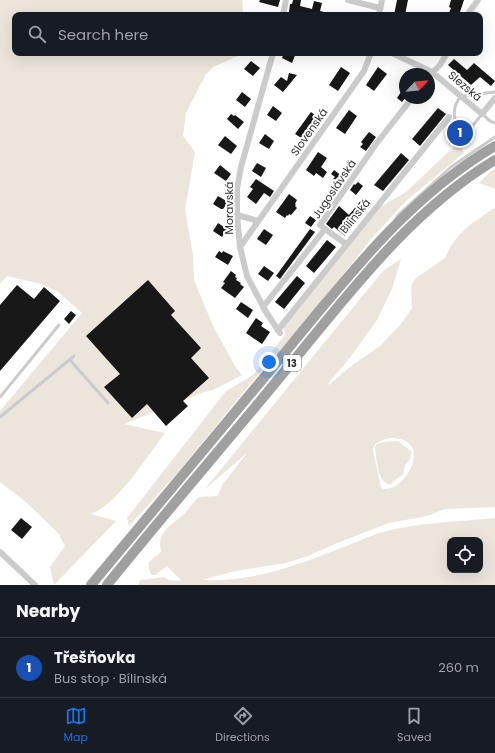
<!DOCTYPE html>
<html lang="en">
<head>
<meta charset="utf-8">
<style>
	:root { --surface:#171b24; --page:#20242c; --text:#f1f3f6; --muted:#9ea1a6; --line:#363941; --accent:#1a73e8 }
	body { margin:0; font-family:Poppins,sans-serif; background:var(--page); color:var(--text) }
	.controls { position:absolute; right:12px; bottom:12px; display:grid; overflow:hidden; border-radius:8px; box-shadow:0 4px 16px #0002 }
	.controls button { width:36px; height:36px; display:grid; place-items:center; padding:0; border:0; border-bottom:1px solid var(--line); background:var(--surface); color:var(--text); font:20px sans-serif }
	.compass { position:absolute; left:399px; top:68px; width:36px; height:36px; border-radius:50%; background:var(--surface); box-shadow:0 4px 16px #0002; rotate:64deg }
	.you { position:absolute; left:269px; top:362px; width:14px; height:14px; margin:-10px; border:3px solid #fff; border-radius:50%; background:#1a73e8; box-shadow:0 0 0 6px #1a73e833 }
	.badge { display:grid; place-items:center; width:26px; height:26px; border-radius:50%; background:var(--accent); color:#fff; font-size:13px; font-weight:700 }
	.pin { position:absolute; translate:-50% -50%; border:2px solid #fff; box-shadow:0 1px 4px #0006 }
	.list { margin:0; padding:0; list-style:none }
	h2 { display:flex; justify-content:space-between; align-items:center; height:52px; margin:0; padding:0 16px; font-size:17px }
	h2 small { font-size:13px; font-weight:400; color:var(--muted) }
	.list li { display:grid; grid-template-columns:26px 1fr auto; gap:12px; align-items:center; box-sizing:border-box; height:60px; padding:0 16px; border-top:1px solid var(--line) }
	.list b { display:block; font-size:15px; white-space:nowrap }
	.list p { margin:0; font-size:13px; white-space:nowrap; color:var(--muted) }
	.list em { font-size:13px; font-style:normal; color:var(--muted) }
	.icon { flex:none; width:22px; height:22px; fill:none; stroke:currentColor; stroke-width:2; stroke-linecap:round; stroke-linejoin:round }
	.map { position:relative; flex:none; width:495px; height:585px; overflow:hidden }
	.search { position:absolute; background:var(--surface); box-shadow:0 4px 16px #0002; left:12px; right:12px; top:12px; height:44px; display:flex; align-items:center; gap:10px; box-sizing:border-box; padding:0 14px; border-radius:8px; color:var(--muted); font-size:15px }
	.sheet { height:112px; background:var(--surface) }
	nav { display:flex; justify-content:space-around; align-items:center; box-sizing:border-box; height:56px; border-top:1px solid var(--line); background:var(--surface); font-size:11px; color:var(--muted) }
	nav a { display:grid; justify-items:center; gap:2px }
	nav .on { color:var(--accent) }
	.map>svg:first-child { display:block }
</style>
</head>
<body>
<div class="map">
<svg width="495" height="585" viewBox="0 0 495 585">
	<rect width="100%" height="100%" fill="#fff"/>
	<g fill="#ece5dc" fill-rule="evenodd">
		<path d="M 0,0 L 242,0 L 243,15 L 15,15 L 15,53 L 245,53 L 213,67 L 206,74 L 186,113 L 183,136 L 195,152 L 185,210 L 193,255 L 194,280 L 213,326 L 235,366 L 242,375 L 213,390 L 207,391 L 124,424 L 165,433 C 147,456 117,506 90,514 L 116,521 L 54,585 L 50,567 L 65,546 L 58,533 L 27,503 L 0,482 L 0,411 L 82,313 L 57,291 L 41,284 L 7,276 L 0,284 Z"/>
		<polygon points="460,141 464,153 407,200 372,238 301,327 259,373 179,471 129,526 127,518 226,391 253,375 285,335 283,326 378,208 406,192"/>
		<polygon points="495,169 495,189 479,183 490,172"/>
		<path d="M 494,208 L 495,208 L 495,507 L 445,509 L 427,516 L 389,523 L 337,543 L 308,556 L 286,563 L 235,571 L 202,580 C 248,583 296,566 338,549 C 353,544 368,536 383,532 C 419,522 458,522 495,518 L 495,585 L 138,585 L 140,580 L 165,577 L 169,580 L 182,581 L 167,566 L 155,575 L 152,575 L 150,573 L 148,564 L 154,557 L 159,554 L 161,551 C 156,532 172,525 184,514 C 189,509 193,502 199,497 L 217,496 L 219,493 L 222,485 L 247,453 L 204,490 L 346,316 L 383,271 L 401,259 L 392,289 L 377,320 L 349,359 L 331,380 L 327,386 L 354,364 L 380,346 L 401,324 L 412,308 L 411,286 L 416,278 L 445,258 L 450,247 L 459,235 L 471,224 ZM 391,438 C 437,438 403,497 381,488 L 373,450 C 374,441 383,440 391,438 ZM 450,540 L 480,540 L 480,570 L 450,570 Z"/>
		<path d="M 398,441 L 412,452 L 410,459 L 405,465 L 403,475 L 396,479 L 391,485 C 376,482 377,459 375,447 L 377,444 L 384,442 Z"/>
	</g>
	<g fill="#181818">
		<polygon points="260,0 280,0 278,7 259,2"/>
		<polygon points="293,0 301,0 300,6 312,9 314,1 322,3 320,11 328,13 328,15 305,15 289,12 290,4 292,4"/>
		<polygon points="397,0 408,0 405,15 394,15"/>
		<polygon points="451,0 464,0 459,15 448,15 451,8 449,7"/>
		<polygon points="284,53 296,53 292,63 282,58"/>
		<polygon points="454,59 467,70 474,63 495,81 491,86 480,77 471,85 448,65"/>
		<polygon points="251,61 260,68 253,76 244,69"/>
		<polygon points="341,67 350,73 338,91 329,85"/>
		<polygon points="378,67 387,74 374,91 366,85"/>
		<polygon points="289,73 297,75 283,92 274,85 281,77 287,81"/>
		<polygon points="405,86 405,98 402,102 397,98"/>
		<polygon points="242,92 251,99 245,107 236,100"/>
		<polygon points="273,106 282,113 276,121 267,115"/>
		<polygon points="438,108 446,114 420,146 412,139"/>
		<polygon points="349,110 357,116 345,134 336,128"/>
		<polygon points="311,112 319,118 307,136 306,135 303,139 295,134"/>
		<polygon points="231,114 234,116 235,115 244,122 238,129 227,119"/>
		<polygon points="369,132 376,137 366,151 360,147 363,144 361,142"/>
		<polygon points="265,134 274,141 269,149 259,143"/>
		<polygon points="225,136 237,146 231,154 218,145"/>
		<polygon points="318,152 327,158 321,167 327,172 323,178 316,173 314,176 306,170"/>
		<polygon points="401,153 409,160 383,191 374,185"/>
		<polygon points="257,163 266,168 261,177 252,171"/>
		<polygon points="220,165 231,174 226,181 214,173"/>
		<polygon points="334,170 346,179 340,186 332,180 335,177 331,174"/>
		<polygon points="256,179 274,191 270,197 264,193 256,204 247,197 253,189 250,187"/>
		<polygon points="358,182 363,186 356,195 350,190 354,184 355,185"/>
		<polygon points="289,194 297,200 295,204 296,205 295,206 297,208 291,215 289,214 288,216 287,215 285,218 276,212"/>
		<polygon points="218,196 228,202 223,209 221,209 213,204"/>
		<polygon points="363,198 372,204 345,236 334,227 332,229 326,224 339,206 349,215"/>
		<polygon points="310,216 316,220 311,227 305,223"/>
		<polygon points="218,223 227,229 222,237 213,231"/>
		<polygon points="264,229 273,235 266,245 257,239"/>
		<polygon points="310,229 315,232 280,279 276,276"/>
		<polygon points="327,240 336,247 314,273 306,266"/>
		<polygon points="219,251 222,253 223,251 233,256 228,265 215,257"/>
		<polygon points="264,266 274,273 268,281 258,274"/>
		<polygon points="231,271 236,275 235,277 237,278 236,280 241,283 240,284 244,287 235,298 221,288 225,283 223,282"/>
		<polygon points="297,276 305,283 284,309 275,302"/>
		<polygon points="148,280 175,311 171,315 201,348 191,358 209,378 183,401 188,406 166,426 147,404 132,418 104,387 120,374 86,336"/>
		<polygon points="17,285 34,299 44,287 60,301 0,371 0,305"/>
		<polygon points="241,302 253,310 248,318 236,309"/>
		<polygon points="71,311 76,315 69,324 64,319"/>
		<polygon points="256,318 263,323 261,326 270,332 262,344 246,333"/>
		<polygon points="21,518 32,527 22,539 11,530"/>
	</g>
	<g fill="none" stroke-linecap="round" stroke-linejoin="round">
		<g stroke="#cbcbcb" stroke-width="3">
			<path d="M 495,92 L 461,96 C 452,107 451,122 464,130 L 470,129 L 482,114 L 490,121 L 495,123"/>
			<polyline points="395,220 398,215 451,167 495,137"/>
			<polyline points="70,360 108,403"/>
			<polyline points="0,397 59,325"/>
			<polyline points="0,417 74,356"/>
		</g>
		<g stroke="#cbcbcb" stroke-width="6">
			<polyline points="348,0 380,8"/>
			<polyline points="283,15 286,0"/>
			<polyline points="379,15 382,0"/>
			<polyline points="467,15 478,0"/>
			<polyline points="273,53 241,167 237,189 237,215 240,247 247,276 266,312 280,333"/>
			<polyline points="392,53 432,72 482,114 495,98"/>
			<polyline points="429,76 440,65 447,53"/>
			<polyline points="237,215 258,221"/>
			<polyline points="325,229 346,244"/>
			<polyline points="240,247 364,71 371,53"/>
			<polyline points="263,307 325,229 320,225 376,144 412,98"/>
			<polyline points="278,330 449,117"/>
			<polyline points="0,552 35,585"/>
		</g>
		<g stroke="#a0a0a0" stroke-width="10">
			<path d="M 91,585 C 153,511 215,436 277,362 C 343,283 405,199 495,146"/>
			<path d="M 107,585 C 165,513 226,443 285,371 C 348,295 409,212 495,160"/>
		</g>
	</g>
	<g text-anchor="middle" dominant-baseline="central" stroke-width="4" stroke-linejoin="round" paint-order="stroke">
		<rect fill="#fff" stroke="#6f6f6f" stroke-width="1" x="283" y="355" width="18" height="16" rx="3"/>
		<g font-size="10" font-weight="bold" fill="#313131">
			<text x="292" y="363">13</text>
		</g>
		<g font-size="11" fill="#313131" stroke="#fff">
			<text transform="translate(465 86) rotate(40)">Slezská</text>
			<text transform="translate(309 132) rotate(-55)">Slovenská</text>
			<text transform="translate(334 189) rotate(-56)">Jugoslávská</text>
			<text transform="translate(229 208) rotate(-90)">Moravská</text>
			<text transform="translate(355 216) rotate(-51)">Bílinská</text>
		</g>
	</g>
</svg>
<div class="controls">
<button><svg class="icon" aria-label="locate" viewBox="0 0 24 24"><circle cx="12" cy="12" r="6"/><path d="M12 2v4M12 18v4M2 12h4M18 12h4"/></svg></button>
</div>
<svg class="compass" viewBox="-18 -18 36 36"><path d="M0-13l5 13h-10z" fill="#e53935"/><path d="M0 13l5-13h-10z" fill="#9ea1a6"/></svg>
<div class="you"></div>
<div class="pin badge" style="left:460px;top:133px;background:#1a4fb4">1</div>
<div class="search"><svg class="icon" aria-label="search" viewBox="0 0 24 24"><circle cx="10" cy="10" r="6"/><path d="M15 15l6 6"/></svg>Search here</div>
</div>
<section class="sheet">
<h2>Nearby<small></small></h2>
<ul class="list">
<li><span class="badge" style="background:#1a4fb4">1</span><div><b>Třešňovka</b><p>Bus stop · Bílinská</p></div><em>260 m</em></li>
</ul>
</section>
<nav>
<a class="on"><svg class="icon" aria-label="map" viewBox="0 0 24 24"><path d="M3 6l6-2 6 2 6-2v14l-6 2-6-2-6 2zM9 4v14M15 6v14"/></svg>Map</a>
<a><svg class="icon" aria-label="directions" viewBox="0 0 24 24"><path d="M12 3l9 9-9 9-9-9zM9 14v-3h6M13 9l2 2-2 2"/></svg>Directions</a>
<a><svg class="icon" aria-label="saved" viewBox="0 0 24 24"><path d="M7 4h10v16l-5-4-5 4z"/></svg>Saved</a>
</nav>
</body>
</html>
